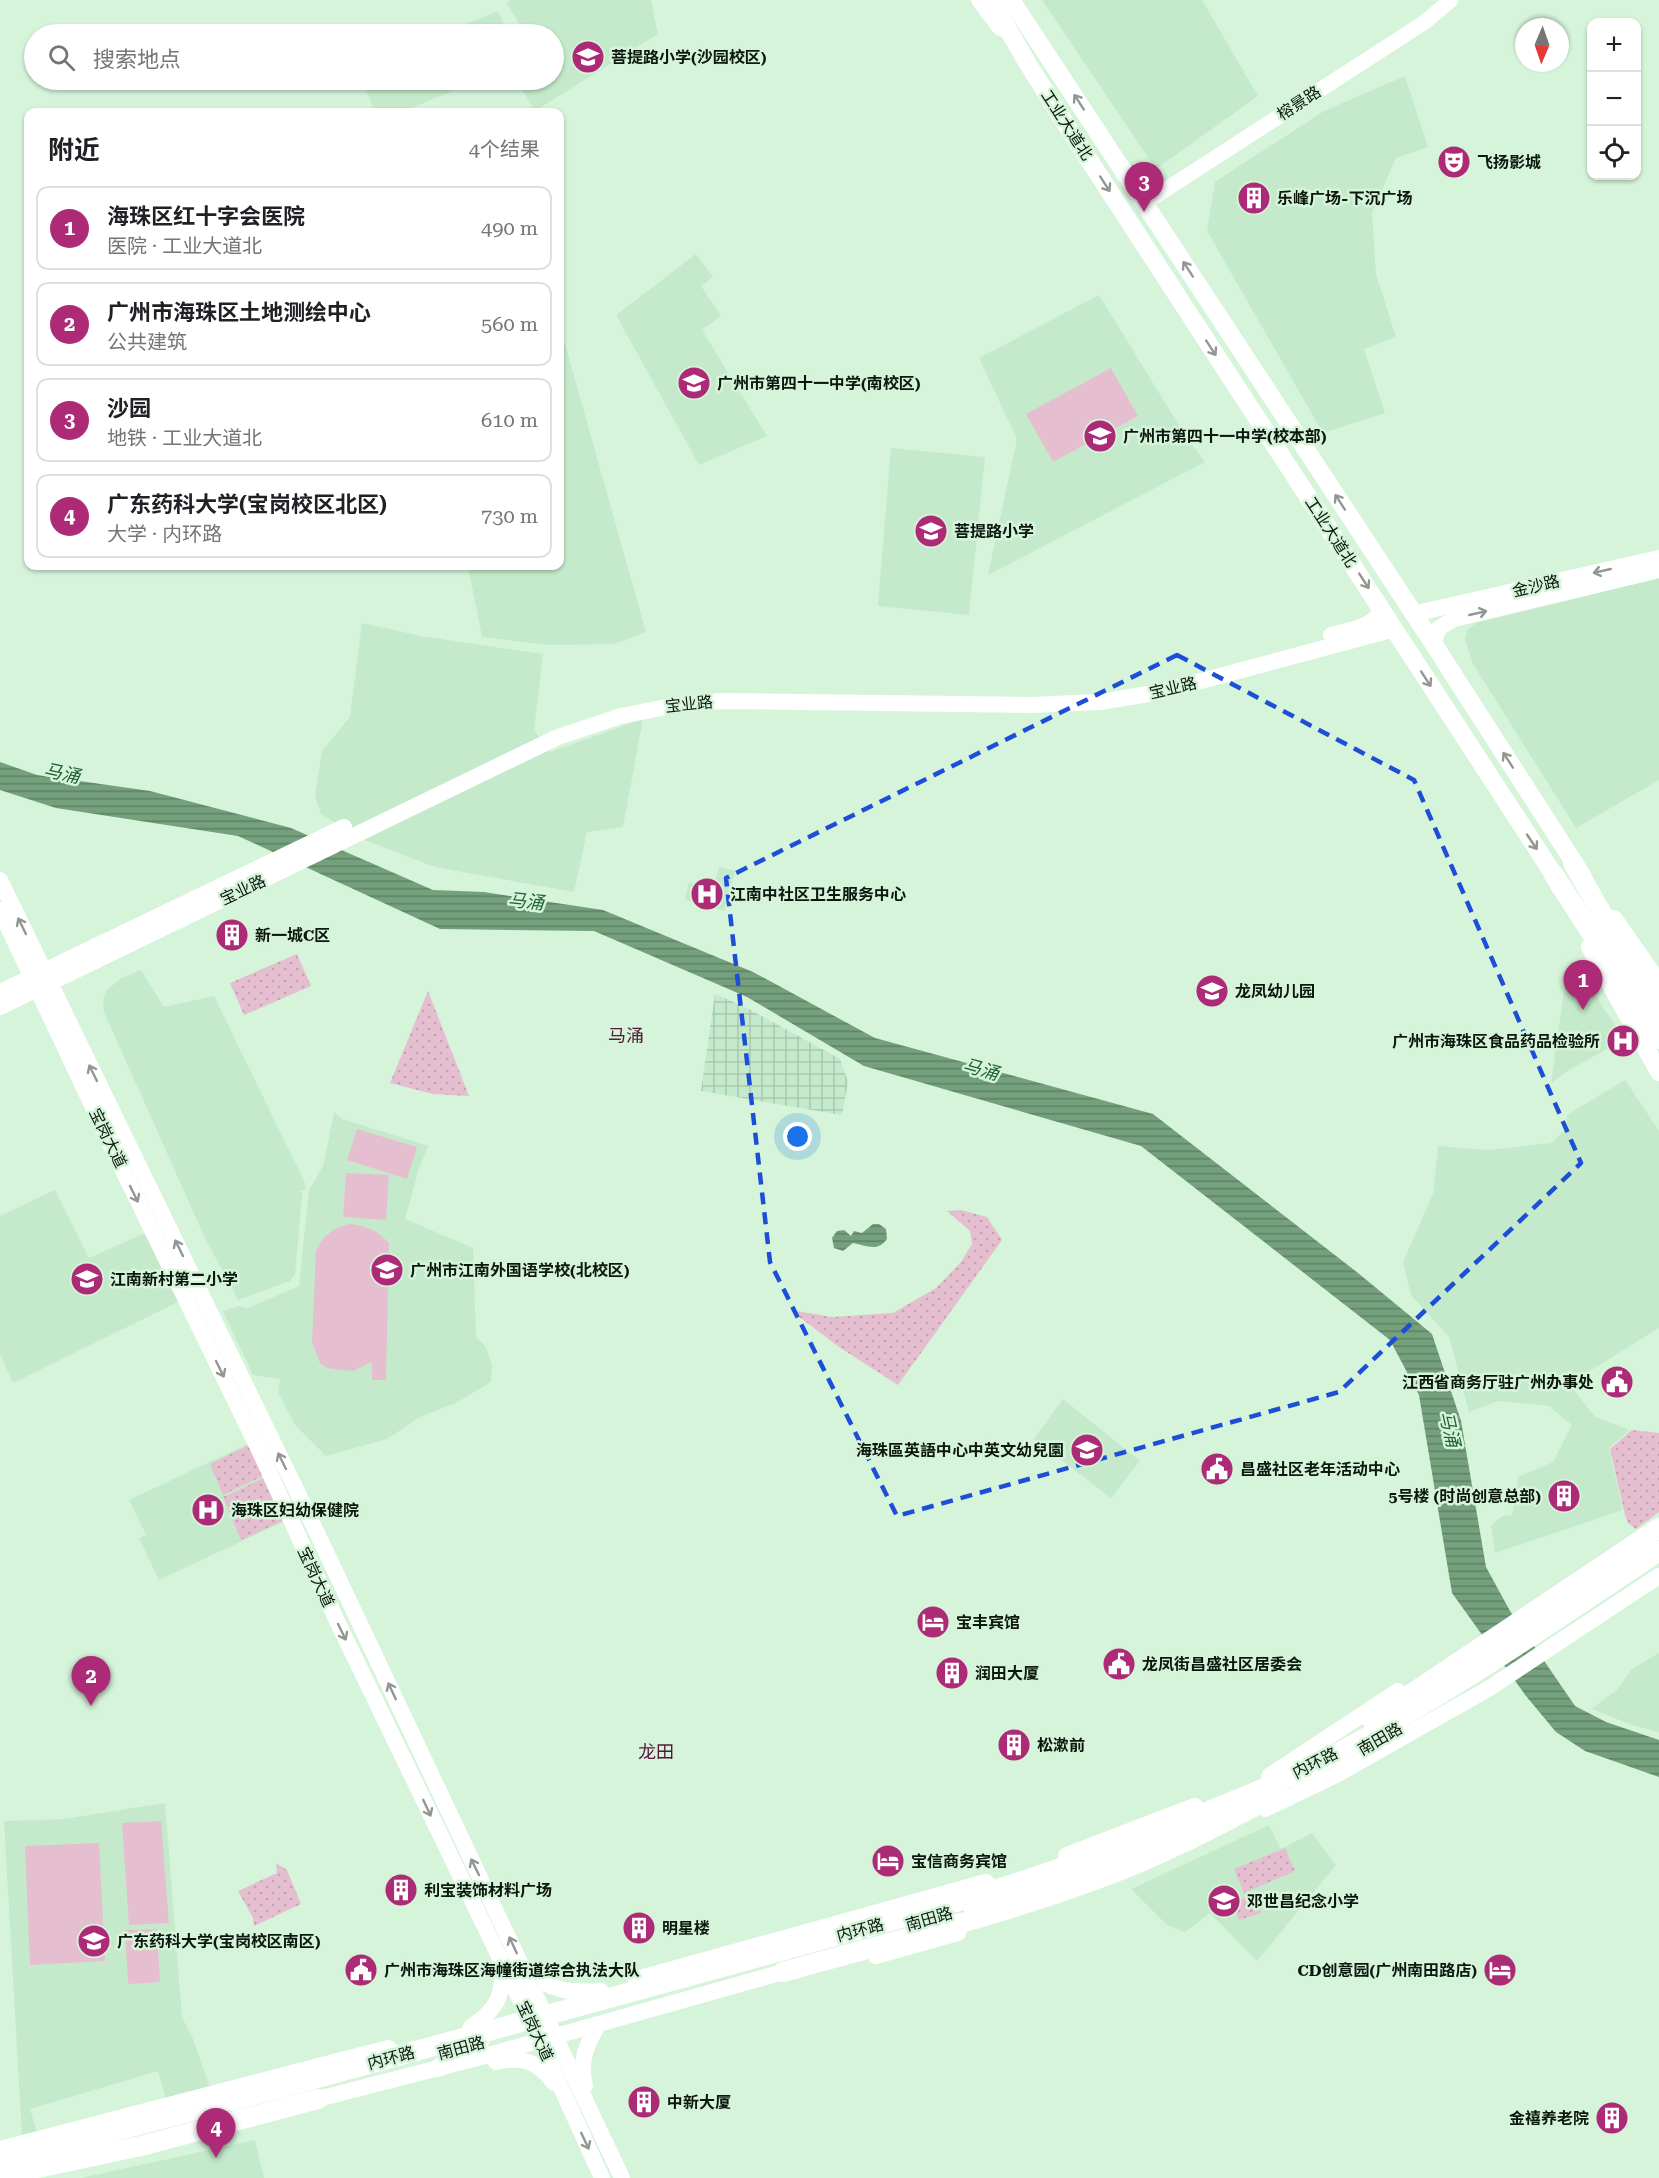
<!DOCTYPE html>
<html lang="zh">
<head>
<meta charset="utf-8">
<style>
	:root { --surface:#fff; --page:#f6f6f6; --text:#202124; --muted:#757577; --line:#e0e0e0; --accent:#ad2b76 }
	body { margin:0; font-family:"Roboto Serif","Noto Sans SC",serif; background:var(--page); color:var(--text) }
	.controls { position:absolute; right:18px; top:18px; display:grid; overflow:hidden; border-radius:12px; box-shadow:0 2px 4px #0004 }
	.controls button { width:54px; height:54px; display:grid; place-items:center; padding:0; border:0; border-bottom:2px solid var(--line); background:var(--surface); color:var(--text); font:30px sans-serif }
	.compass { position:absolute; left:1515px; top:18px; width:54px; height:54px; border-radius:50%; background:var(--surface); box-shadow:0 2px 4px #0004; rotate:182deg }
	.you { position:absolute; left:798px; top:1137px; width:21px; height:21px; margin:-15px; border:4px solid #fff; border-radius:50%; background:#1a73e8; box-shadow:0 0 0 9px #1a73e833 }
	.badge { display:grid; place-items:center; width:39px; height:39px; border-radius:50%; background:var(--accent); color:#fff; font-size:20px; font-weight:700 }
	.pin { position:absolute; translate:-50% -50px; filter:drop-shadow(0 2px 3px #0008) }
	.pin::after { content:''; position:absolute; top:32px; width:21px; height:18px; background:inherit; clip-path:polygon(0 0,100% 0,50% 100%) }
	.list { margin:0; padding:0; list-style:none }
	h2 { display:flex; justify-content:space-between; align-items:center; height:78px; margin:0; padding:0 24px; font-size:26px }
	h2 small { font-size:20px; font-weight:400; color:var(--muted) }
	.list li { display:grid; grid-template-columns:39px 1fr auto; gap:18px; align-items:center; box-sizing:border-box; height:84px; margin:0 12px 12px; padding:0 12px; border:2px solid var(--line); border-radius:12px }
	.list b { display:block; font-size:22px; white-space:nowrap }
	.list p { margin:0; font-size:20px; white-space:nowrap; color:var(--muted) }
	.list em { font-size:20px; font-style:normal; color:var(--muted) }
	.icon { flex:none; width:33px; height:33px; fill:none; stroke:currentColor; stroke-width:2; stroke-linecap:round; stroke-linejoin:round }
	.map { position:relative; flex:none; width:1659px; height:2178px; overflow:hidden }
	.search { position:absolute; background:var(--surface); box-shadow:0 2px 4px #0004; left:24px; top:24px; width:540px; height:66px; display:flex; align-items:center; gap:15px; box-sizing:border-box; padding:0 21px; border-radius:33px; color:var(--muted); font-size:22px }
	.panel { position:absolute; background:var(--surface); box-shadow:0 2px 4px #0004; left:24px; top:108px; width:540px; height:462px; border-radius:12px }
	.map>svg:first-child { display:block }
</style>
</head>
<body>
<div class="map">
<svg width="1659" height="2178" viewBox="0 0 1659 2178">
	<defs>
		<pattern id="industrial-grid" width="8" height="8" patternUnits="userSpaceOnUse" patternTransform="scale(1.5)"><rect width="8" height="8" fill="#c5eacb"/><path d="M0 4h8M4 0v8" fill="none" stroke="#a8c8ad"/></pattern>
		<pattern id="grass-dots" width="8" height="8" patternUnits="userSpaceOnUse" patternTransform="scale(1.5)"><rect width="8" height="8" fill="#e5bfd0"/><path d="M2 2h.1M6 6h.1" fill="none" stroke="#c3a3b1" stroke-width="1.8" stroke-linecap="round"/></pattern>
		<pattern id="water-rules" width="6" height="5" patternUnits="userSpaceOnUse" patternTransform="scale(1.5)"><rect width="6" height="5" fill="#74a07c"/><path d="M0 2.5h6" fill="none" stroke="#5e8164"/></pattern>
	</defs>
	<rect width="100%" height="100%" fill="#d5f4da"/>
	<g fill="#c5eacb">
		<polygon points="510,0 651,0 658,34 535,111 516,80 554,80 554,34 526,34 506,3"/>
		<polygon points="1042,0 1202,0 1258,96 1156,169"/>
		<polygon points="498,11 508,34 442,34"/>
		<polygon points="1405,76 1428,147 1396,158 1372,213 1376,274 1396,337 1364,349 1385,413 1323,433 1207,231 1215,182 1324,111"/>
		<polygon points="361,80 479,80 402,112 375,112"/>
		<polygon points="696,254 713,277 701,286 721,316 702,330 767,436 699,465 616,315"/>
		<polygon points="1099,295 1183,432 1205,462 988,575 1017,439 979,358"/>
		<polygon points="560,326 646,632 614,644 547,645 482,637 468,566 560,566"/>
		<polygon points="891,448 985,457 969,615 878,606"/>
		<polygon points="1659,578 1659,780 1576,828 1473,664 1465,640 1467,630 1476,623"/>
		<polygon points="362,623 421,636 543,654 534,730 550,752 643,719 623,827 587,832 574,892 435,867 367,841 321,814 315,796 322,751 350,717"/>
		<polygon points="719,867 735,871 724,911 685,900 689,882 713,888"/>
		<polygon points="141,970 164,1007 214,996 305,1183 306,1188 303,1191 296,1191 302,1192 302,1196 295,1275 290,1281 238,1300 205,1238 104,1012 103,1000 106,991 120,979"/>
		<polygon points="1566,977 1586,981 1624,1039 1566,1072 1551,1083"/>
		<polygon points="1625,1080 1659,1131 1659,1328 1569,1384 1595,1417 1630,1430 1609,1448 1623,1510 1495,1553 1491,1526 1502,1516 1512,1515 1518,1477 1553,1462 1572,1425 1549,1406 1498,1401 1469,1412 1449,1337 1411,1295 1403,1262 1433,1194 1438,1146 1488,1150 1551,1143 1567,1128 1567,1115"/>
		<polygon points="334,1112 342,1119 429,1146 420,1165 405,1219 473,1248 476,1337 486,1347 492,1366 491,1382 456,1403 420,1417 387,1439 326,1456 295,1425 278,1392 280,1379 253,1375 223,1311 238,1306 248,1308 299,1286 309,1190 324,1164"/>
		<polygon points="55,1190 89,1258 150,1231 184,1299 13,1383 0,1354 0,1216"/>
		<polygon points="1063,1399 1140,1461 1111,1498 1034,1439"/>
		<polygon points="252,1442 287,1520 159,1580 139,1538 146,1535 129,1500"/>
		<polygon points="1659,1653 1659,1732 1632,1725 1591,1709 1617,1690 1632,1669"/>
		<polygon points="165,1803 182,2017 193,2039 210,2088 166,2100 158,2071 30,2109 37,2133 22,2135 4,1821 64,1819"/>
		<polygon points="1269,1825 1281,1849 1312,1833 1336,1865 1257,1961 1210,1913 1185,1932 1167,1925 1131,1889"/>
		<polygon points="255,2140 264,2178 81,2178"/>
	</g>
	<polygon fill="url(#industrial-grid)" points="715,994 745,1007 840,1059 848,1082 842,1115 701,1091"/>
	<g fill="url(#grass-dots)">
		<polygon points="297,954 311,986 244,1015 230,983"/>
		<polygon points="428,991 469,1096 433,1094 390,1083"/>
		<polygon points="961,1210 987,1217 1002,1240 898,1385 839,1347 790,1310 832,1317 893,1313 936,1288 961,1262 972,1244 970,1231 947,1211"/>
		<polygon points="1632,1430 1659,1433 1659,1512 1636,1529 1628,1523 1625,1515 1610,1449"/>
		<polygon points="251,1444 265,1475 223,1495 210,1464"/>
		<polygon points="266,1477 285,1520 241,1540 223,1497"/>
		<polygon points="1285,1848 1295,1871 1244,1893 1234,1869"/>
		<polygon points="276,1863 287,1870 301,1904 254,1926 253,1918 238,1891 277,1873"/>
		<polygon points="1255,1894 1261,1913 1239,1920 1233,1901"/>
	</g>
	<g fill="#e5bfd0">
		<polygon points="1111,368 1138,416 1053,462 1026,414"/>
		<polygon points="357,1129 417,1147 407,1179 347,1160"/>
		<polygon points="346,1173 389,1175 386,1220 343,1217"/>
		<path d="M 352,1224 C 367,1227 380,1231 389,1244 L 386,1380 L 372,1380 L 372,1362 L 353,1371 L 327,1368 L 320,1363 L 312,1342 L 316,1251 C 324,1234 334,1227 352,1224 Z"/>
		<polygon points="161,1821 169,1923 129,1925 122,1823"/>
		<polygon points="99,1843 105,1961 30,1965 25,1846"/>
		<polygon points="157,1929 160,1982 128,1984 125,1930"/>
	</g>
	<g fill="url(#water-rules)">
		<polygon points="0,762 37,775 150,791 291,828 433,890 484,892 603,910 753,972 875,1038 1153,1114 1358,1273 1432,1334 1461,1421 1486,1567 1510,1611 1575,1706 1606,1722 1659,1740 1659,1777 1585,1751 1556,1732 1526,1696 1452,1593 1419,1395 1390,1340 1141,1146 864,1066 747,997 594,931 440,929 238,836 56,808 0,790"/>
		<path d="M 873,1224 L 879,1224 L 886,1229 L 887,1239 C 878,1252 867,1246 853,1243 L 843,1251 L 834,1248 L 832,1238 L 837,1231 L 844,1230 L 851,1236 L 854,1231 L 862,1233 Z"/>
	</g>
	<g fill="none" stroke-linecap="round" stroke-linejoin="round">
		<polyline stroke="#fff" stroke-width="15" points="1145,203 1425,22 1451,0"/>
		<g stroke="#fff" stroke-width="16">
			<polyline points="979,0 1000,28"/>
			<polyline points="1413,614 1659,558"/>
			<path d="M 1331,635 C 1349,630 1372,628 1382,610"/>
			<polyline points="1433,643 1439,628 1454,619 1659,570"/>
			<polyline points="0,880 308,1514 622,2178"/>
			<polyline points="0,910 116,1156 260,1452 338,1623 540,2041 602,2178"/>
			<polyline points="0,992 344,827"/>
			<polyline points="0,1007 558,737 621,716 671,706 721,701 1030,705 1100,702 1160,692 1395,629"/>
			<polyline points="1269,1776 1398,1691"/>
			<polyline points="1265,1809 1336,1775 1488,1689 1659,1576"/>
			<polyline points="876,1956 958,1933"/>
			<path d="M 526,1972 C 553,1991 568,1993 601,1991"/>
			<path d="M 471,2027 C 498,2008 501,1999 504,1967"/>
			<path d="M 496,2062 C 521,2055 539,2062 554,2083"/>
			<path d="M 585,2086 C 579,2062 586,2044 599,2024"/>
			<polyline points="318,2099 485,2056 783,1972 795,1971"/>
		</g>
		<g stroke="#fff" stroke-width="18">
			<polyline points="991,0 1028,64 1065,123 1554,875 1560,887"/>
			<polyline points="1011,0 1433,643 1582,875"/>
			<polyline points="1614,919 1659,984"/>
			<polyline points="1590,947 1659,1072"/>
			<polyline points="1067,1856 1195,1807"/>
			<polyline points="972,1907 1079,1872 1156,1843"/>
			<polyline points="637,1980 986,1883"/>
			<polyline points="438,2068 480,2042"/>
			<polyline points="0,2150 388,2049"/>
		</g>
		<g stroke="#fff" stroke-width="20">
			<polyline points="1573,863 1659,1013"/>
			<polyline points="1554,875 1659,1039"/>
			<polyline points="1372,1720 1659,1528"/>
			<path d="M 783,1972 C 890,1942 999,1916 1103,1877 C 1163,1855 1219,1825 1276,1795"/>
			<path d="M 0,2161 L 281,2088 L 919,1913 C 1020,1884 1112,1852 1209,1811 C 1245,1796 1282,1782 1317,1764 C 1436,1702 1547,1626 1659,1551"/>
			<polyline points="0,2176 141,2146 318,2099"/>
		</g>
	</g>
	<defs><path id="oneway-shaft" d="M-6 0H5M1.5-3L5.5 0L1.5 3" fill="none" stroke-width="1.6" stroke-linecap="round" stroke-linejoin="round" transform="scale(1.5)"/></defs>
	<g stroke="#929793">
		<use href="#oneway-shaft" transform="translate(1079 102) rotate(-123)"/>
		<use href="#oneway-shaft" transform="translate(1105 184) rotate(57)"/>
		<use href="#oneway-shaft" transform="translate(1188 269) rotate(-123)"/>
		<use href="#oneway-shaft" transform="translate(1211 348) rotate(57)"/>
		<use href="#oneway-shaft" transform="translate(1340 502) rotate(-123)"/>
		<use href="#oneway-shaft" transform="translate(1602 571) rotate(167)"/>
		<use href="#oneway-shaft" transform="translate(1364 581) rotate(57)"/>
		<use href="#oneway-shaft" transform="translate(1478 613) rotate(-13)"/>
		<use href="#oneway-shaft" transform="translate(1426 679) rotate(57)"/>
		<use href="#oneway-shaft" transform="translate(1508 760) rotate(-123)"/>
		<use href="#oneway-shaft" transform="translate(1532 842) rotate(56)"/>
		<use href="#oneway-shaft" transform="translate(22 926) rotate(-116)"/>
		<use href="#oneway-shaft" transform="translate(93 1073) rotate(-116)"/>
		<use href="#oneway-shaft" transform="translate(134 1194) rotate(64)"/>
		<use href="#oneway-shaft" transform="translate(179 1248) rotate(-116)"/>
		<use href="#oneway-shaft" transform="translate(220 1369) rotate(64)"/>
		<use href="#oneway-shaft" transform="translate(282 1461) rotate(-116)"/>
		<use href="#oneway-shaft" transform="translate(342 1632) rotate(64)"/>
		<use href="#oneway-shaft" transform="translate(392 1691) rotate(-115)"/>
		<use href="#oneway-shaft" transform="translate(427 1808) rotate(65)"/>
		<use href="#oneway-shaft" transform="translate(475 1867) rotate(-116)"/>
		<use href="#oneway-shaft" transform="translate(513 1945) rotate(-115)"/>
		<use href="#oneway-shaft" transform="translate(585 2141) rotate(65)"/>
	</g>
	<path fill="none" stroke="#1d4ed8" stroke-width="4.5" stroke-dasharray="12 8" stroke-linejoin="round" d="M 1177,655 L 1414,780 L 1581,1163 L 1339,1392 L 897,1516 L 770,1262 L 726,878 Z"/>
	<defs>
		<symbol id="school-disc" viewBox="-11 -11 22 22"><circle r="9.5" fill="#ad2b76" stroke="#d5f4da"/><path d="M0-5L7-2L0 1L-7-2ZM-4 1L0 2.5L4 1V4Q0 6-4 4Z" fill="#fff"/></symbol>
		<symbol id="theatre-disc" viewBox="-11 -11 22 22"><circle r="9.5" fill="#ad2b76" stroke="#d5f4da"/><path d="M-5-5.5Q0-4 5-5.5V0Q5 5 0 6Q-5 5-5 0ZM-3.3-2.5H-1v1.5H-3.3ZM1-2.5H3.3v1.5H1ZM-2.8 1Q0 5.5 2.8 1Z" fill="#fff"/></symbol>
		<symbol id="building-disc" viewBox="-11 -11 22 22"><circle r="9.5" fill="#ad2b76" stroke="#d5f4da"/><path d="M-4-6H4V6H1V3H-1V6H-4ZM-2.5-4.3h1.7v1.8h-1.7ZM.8-4.3h1.7v1.8H.8ZM-2.5-1h1.7V.8h-1.7ZM.8-1h1.7V.8H.8Z" fill="#fff"/></symbol>
		<symbol id="hospital-disc" viewBox="-11 -11 22 22"><circle r="9.5" fill="#ad2b76" stroke="#d5f4da"/><path d="M-5-5h3v3.5h4V-5h3V5h-3V1.5h-4V5h-3Z" fill="#fff"/></symbol>
		<symbol id="civic-disc" viewBox="-11 -11 22 22"><circle r="9.5" fill="#ad2b76" stroke="#d5f4da"/><path d="M-.6-6.5H3V-4.5H.6V-3L4-1V1h2V6H-6V1h2V-1L-.6-3ZM-1.2 2.5V6h2.4V2.5Z" fill="#fff"/></symbol>
		<symbol id="hotel-disc" viewBox="-11 -11 22 22"><circle r="9.5" fill="#ad2b76" stroke="#d5f4da"/><path d="M-6-4.5h1.5V1H6V5H4.5V3h-9V5H-6ZM-4 0a1.8 1.8 0 1 1 3.6 0ZM.5 0V-2.5h3Q6-2.5 6 0Z" fill="#fff"/></symbol>
		<symbol id="university-disc" viewBox="-11 -11 22 22"><circle r="9.5" fill="#ad2b76" stroke="#d5f4da"/><path d="M0-5L7-2L0 1L-7-2ZM-4 1L0 2.5L4 1V4Q0 6-4 4Z" fill="#fff"/></symbol>
	</defs>
	<g fill-rule="evenodd">
		<use href="#school-disc" x="569" y="38" width="38" height="38"/>
		<use href="#theatre-disc" x="1435" y="143" width="38" height="38"/>
		<use href="#building-disc" x="1235" y="179" width="38" height="38"/>
		<use href="#school-disc" x="675" y="364" width="38" height="38"/>
		<use href="#school-disc" x="1081" y="417" width="38" height="38"/>
		<use href="#school-disc" x="912" y="512" width="38" height="38"/>
		<use href="#hospital-disc" x="688" y="875" width="38" height="38"/>
		<use href="#building-disc" x="213" y="916" width="38" height="38"/>
		<use href="#school-disc" x="1193" y="972" width="38" height="38"/>
		<use href="#hospital-disc" x="1604" y="1022" width="38" height="38"/>
		<use href="#school-disc" x="368" y="1251" width="38" height="38"/>
		<use href="#school-disc" x="68" y="1260" width="38" height="38"/>
		<use href="#civic-disc" x="1598" y="1363" width="38" height="38"/>
		<use href="#school-disc" x="1068" y="1431" width="38" height="38"/>
		<use href="#civic-disc" x="1198" y="1450" width="38" height="38"/>
		<use href="#building-disc" x="1545" y="1477" width="38" height="38"/>
		<use href="#hospital-disc" x="189" y="1491" width="38" height="38"/>
		<use href="#hotel-disc" x="914" y="1603" width="38" height="38"/>
		<use href="#civic-disc" x="1100" y="1645" width="38" height="38"/>
		<use href="#building-disc" x="933" y="1654" width="38" height="38"/>
		<use href="#building-disc" x="995" y="1726" width="38" height="38"/>
		<use href="#hotel-disc" x="869" y="1842" width="38" height="38"/>
		<use href="#building-disc" x="382" y="1871" width="38" height="38"/>
		<use href="#school-disc" x="1205" y="1882" width="38" height="38"/>
		<use href="#building-disc" x="620" y="1909" width="38" height="38"/>
		<use href="#university-disc" x="75" y="1922" width="38" height="38"/>
		<use href="#civic-disc" x="342" y="1951" width="38" height="38"/>
		<use href="#hotel-disc" x="1481" y="1951" width="38" height="38"/>
		<use href="#building-disc" x="625" y="2083" width="38" height="38"/>
		<use href="#building-disc" x="1593" y="2099" width="38" height="38"/>
	</g>
	<g text-anchor="middle" dominant-baseline="central" stroke-width="5" stroke-linejoin="round" paint-order="stroke">
		<g font-size="16" font-weight="bold" fill="#0c170e" stroke="#d5f4da" text-anchor="start">
			<text x="611" y="57">菩提路小学(沙园校区)</text>
			<text x="1477" y="162">飞扬影城</text>
			<text x="1277" y="198">乐峰广场-下沉广场</text>
			<text x="717" y="383">广州市第四十一中学(南校区)</text>
			<text x="1123" y="436">广州市第四十一中学(校本部)</text>
			<text x="954" y="531">菩提路小学</text>
			<text x="730" y="894">江南中社区卫生服务中心</text>
			<text x="255" y="935">新一城C区</text>
			<text x="1235" y="991">龙凤幼儿园</text>
			<text x="1600" y="1041" text-anchor="end">广州市海珠区食品药品检验所</text>
			<text x="410" y="1270">广州市江南外国语学校(北校区)</text>
			<text x="110" y="1279">江南新村第二小学</text>
			<text x="1594" y="1382" text-anchor="end">江西省商务厅驻广州办事处</text>
			<text x="1064" y="1450" text-anchor="end">海珠區英語中心中英文幼兒園</text>
			<text x="1240" y="1469">昌盛社区老年活动中心</text>
			<text x="1541" y="1496" text-anchor="end">5号楼 (时尚创意总部)</text>
			<text x="231" y="1510">海珠区妇幼保健院</text>
			<text x="956" y="1622">宝丰宾馆</text>
			<text x="1142" y="1664">龙凤街昌盛社区居委会</text>
			<text x="975" y="1673">润田大厦</text>
			<text x="1037" y="1745">松漱前</text>
			<text x="911" y="1861">宝信商务宾馆</text>
			<text x="424" y="1890">利宝装饰材料广场</text>
			<text x="1247" y="1901">邓世昌纪念小学</text>
			<text x="662" y="1928">明星楼</text>
			<text x="117" y="1941">广东药科大学(宝岗校区南区)</text>
			<text x="384" y="1970">广州市海珠区海幢街道综合执法大队</text>
			<text x="1477" y="1970" text-anchor="end">CD创意园(广州南田路店)</text>
			<text x="667" y="2102">中新大厦</text>
			<text x="1589" y="2118" text-anchor="end">金禧养老院</text>
		</g>
		<g font-size="16" fill="#0c170e" stroke="#d5f4da">
			<text transform="translate(1299 103) rotate(-33)">榕景路</text>
			<text transform="translate(1067 125) rotate(57)">工业大道北</text>
			<text transform="translate(1331 532) rotate(57)">工业大道北</text>
			<text transform="translate(1536 586) rotate(-13)">金沙路</text>
			<text transform="translate(1173 688) rotate(-13)">宝业路</text>
			<text transform="translate(689 704) rotate(-6)">宝业路</text>
			<text transform="translate(243 890) rotate(-25)">宝业路</text>
			<text transform="translate(108 1138) rotate(64)">宝岗大道</text>
			<text transform="translate(316 1577) rotate(65)">宝岗大道</text>
			<text transform="translate(1380 1739) rotate(-30)">南田路</text>
			<text transform="translate(1315 1763) rotate(-27)">内环路</text>
			<text transform="translate(929 1919) rotate(-16)">南田路</text>
			<text transform="translate(860 1930) rotate(-15)">内环路</text>
			<text transform="translate(535 2031) rotate(65)">宝岗大道</text>
			<text transform="translate(461 2048) rotate(-15)">南田路</text>
			<text transform="translate(391 2058) rotate(-15)">内环路</text>
		</g>
		<g font-size="18" font-style="italic" fill="#1e6131" stroke="#d5f4da">
			<text transform="translate(62 773) rotate(12)">马涌</text>
			<text transform="translate(526 901) rotate(6)">马涌</text>
			<text transform="translate(981 1069) rotate(16)">马涌</text>
			<text transform="translate(1450 1429) rotate(77)">马涌</text>
		</g>
		<g font-size="18" fill="#551739" stroke="#d5f4da">
			<text x="626" y="1035">马涌</text>
			<text x="656" y="1751">龙田</text>
		</g>
	</g>
</svg>
<div class="controls">
<button>+</button>
<button>−</button>
<button><svg class="icon" aria-label="locate" viewBox="0 0 24 24"><circle cx="12" cy="12" r="6"/><path d="M12 2v4M12 18v4M2 12h4M18 12h4"/></svg></button>
</div>
<svg class="compass" viewBox="-18 -18 36 36"><path d="M0-13l5 13h-10z" fill="#e53935"/><path d="M0 13l5-13h-10z" fill="#757577"/></svg>
<div class="you"></div>
<div class="pin badge" style="left:1583px;top:1010px">1</div>
<div class="pin badge" style="left:91px;top:1706px">2</div>
<div class="pin badge" style="left:1144px;top:212px">3</div>
<div class="pin badge" style="left:216px;top:2158px">4</div>
<div class="search"><svg class="icon" aria-label="search" viewBox="0 0 24 24"><circle cx="10" cy="10" r="6"/><path d="M15 15l6 6"/></svg>搜索地点</div>
<section class="panel">
<h2>附近<small>4个结果</small></h2>
<ul class="list">
<li><span class="badge">1</span><div><b>海珠区红十字会医院</b><p>医院 · 工业大道北</p></div><em>490 m</em></li>
<li><span class="badge">2</span><div><b>广州市海珠区土地测绘中心</b><p>公共建筑</p></div><em>560 m</em></li>
<li><span class="badge">3</span><div><b>沙园</b><p>地铁 · 工业大道北</p></div><em>610 m</em></li>
<li><span class="badge">4</span><div><b>广东药科大学(宝岗校区北区)</b><p>大学 · 内环路</p></div><em>730 m</em></li>
</ul>
</section>
</div>
</body>
</html>
